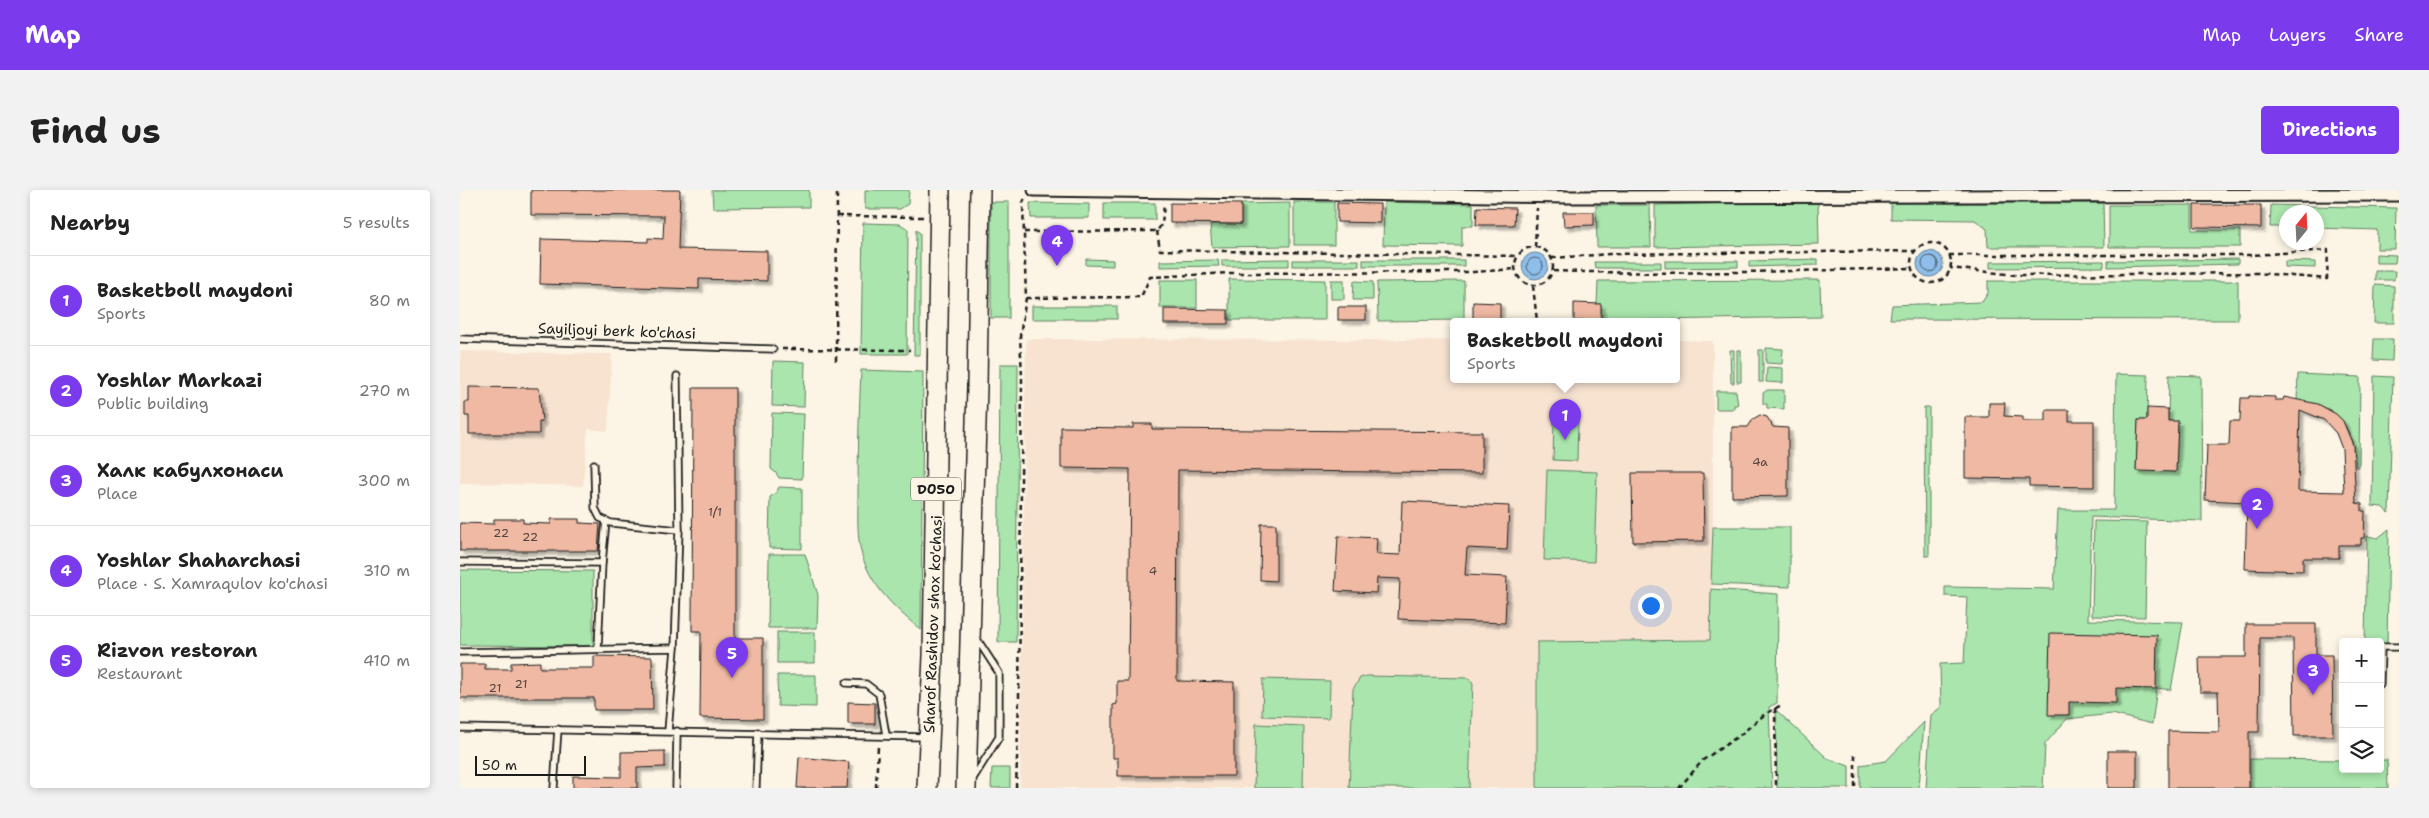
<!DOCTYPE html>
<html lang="en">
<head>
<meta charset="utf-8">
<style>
	:root { --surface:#fff; --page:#f2f2f2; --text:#222; --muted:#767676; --line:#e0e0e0; --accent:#7c3aed }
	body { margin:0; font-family:"Shantell Sans",sans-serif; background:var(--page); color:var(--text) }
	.controls { position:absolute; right:15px; bottom:15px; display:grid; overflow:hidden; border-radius:5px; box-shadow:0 2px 8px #0003 }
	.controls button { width:45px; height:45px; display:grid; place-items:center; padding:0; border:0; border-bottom:1px solid var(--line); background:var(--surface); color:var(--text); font:25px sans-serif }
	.compass { position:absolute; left:1819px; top:15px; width:45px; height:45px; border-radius:50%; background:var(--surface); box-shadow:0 2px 8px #0003; rotate:18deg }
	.scale { position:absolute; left:15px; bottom:12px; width:111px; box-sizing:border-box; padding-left:5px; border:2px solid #1c1c1c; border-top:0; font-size:14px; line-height:18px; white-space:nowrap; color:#1c1c1c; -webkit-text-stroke:4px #fcf5e5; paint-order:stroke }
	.you { position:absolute; left:1190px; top:415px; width:18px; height:18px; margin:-12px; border:4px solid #fff; border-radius:50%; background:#1a73e8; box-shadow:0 0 0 8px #1a73e833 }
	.badge { display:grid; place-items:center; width:32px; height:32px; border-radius:50%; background:var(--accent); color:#fff; font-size:16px; font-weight:700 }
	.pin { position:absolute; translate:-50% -41px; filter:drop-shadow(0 1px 2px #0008) }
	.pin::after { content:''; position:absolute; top:26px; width:18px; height:15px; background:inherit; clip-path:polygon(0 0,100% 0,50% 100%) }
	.popup { position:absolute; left:990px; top:128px; width:230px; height:65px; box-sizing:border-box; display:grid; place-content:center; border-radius:5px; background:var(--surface); filter:drop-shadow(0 1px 4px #0005); font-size:16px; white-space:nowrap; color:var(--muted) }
	.popup b { font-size:19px; color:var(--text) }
	.popup::after { content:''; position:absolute; left:50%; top:100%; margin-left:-10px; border:10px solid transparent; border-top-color:var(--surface) }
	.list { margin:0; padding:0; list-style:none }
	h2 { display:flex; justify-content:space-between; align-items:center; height:65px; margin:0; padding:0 20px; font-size:21px }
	h2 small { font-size:16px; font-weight:400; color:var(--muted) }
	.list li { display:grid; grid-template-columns:32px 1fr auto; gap:15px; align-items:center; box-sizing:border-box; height:90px; padding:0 20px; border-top:1px solid var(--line) }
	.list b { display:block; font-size:19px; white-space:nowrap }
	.list p { margin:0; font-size:16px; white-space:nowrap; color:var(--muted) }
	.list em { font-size:16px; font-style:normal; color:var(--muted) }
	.icon { flex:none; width:28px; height:28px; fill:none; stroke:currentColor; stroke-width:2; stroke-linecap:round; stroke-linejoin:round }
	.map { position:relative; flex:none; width:1939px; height:598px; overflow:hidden; border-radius:5px }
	header { display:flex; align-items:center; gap:30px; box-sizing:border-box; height:70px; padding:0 25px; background:var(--accent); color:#fff }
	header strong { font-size:24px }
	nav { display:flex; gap:28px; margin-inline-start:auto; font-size:18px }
	.intro { display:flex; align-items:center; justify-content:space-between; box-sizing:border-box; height:120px; padding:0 30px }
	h1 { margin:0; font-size:35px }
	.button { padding:12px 22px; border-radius:5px; background:var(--accent); color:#fff; font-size:18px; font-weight:700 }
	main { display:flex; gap:30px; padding:0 30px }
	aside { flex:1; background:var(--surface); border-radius:5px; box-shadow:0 2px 8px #0003 }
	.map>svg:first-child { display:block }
</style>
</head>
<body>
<header>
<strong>Map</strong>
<nav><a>Map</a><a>Layers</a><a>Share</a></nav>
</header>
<div class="intro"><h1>Find us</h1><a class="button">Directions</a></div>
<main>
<aside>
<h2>Nearby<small>5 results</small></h2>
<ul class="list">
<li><span class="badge">1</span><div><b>Basketboll maydoni</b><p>Sports</p></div><em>80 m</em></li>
<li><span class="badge">2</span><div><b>Yoshlar Markazi</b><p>Public building</p></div><em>270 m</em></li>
<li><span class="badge">3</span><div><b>Халк кабулхонаси</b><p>Place</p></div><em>300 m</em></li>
<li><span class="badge">4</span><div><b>Yoshlar Shaharchasi</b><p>Place · S. Xamraqulov ko'chasi</p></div><em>310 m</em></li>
<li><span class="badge">5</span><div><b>Rizvon restoran</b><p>Restaurant</p></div><em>410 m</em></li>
</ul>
</aside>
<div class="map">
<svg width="1939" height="598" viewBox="0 0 1939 598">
	<defs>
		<filter id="shadow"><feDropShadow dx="4" dy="4" stdDeviation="1" flood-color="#0004"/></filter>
	</defs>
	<rect width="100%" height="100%" fill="#fcf5e5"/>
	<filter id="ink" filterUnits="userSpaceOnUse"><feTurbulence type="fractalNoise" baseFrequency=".02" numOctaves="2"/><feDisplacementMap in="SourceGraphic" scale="10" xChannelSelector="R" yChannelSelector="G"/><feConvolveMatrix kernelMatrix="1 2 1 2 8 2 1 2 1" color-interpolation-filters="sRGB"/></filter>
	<g filter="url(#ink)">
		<g fill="#f8e3d1">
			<polygon points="566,149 994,150 994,189 1216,189 1216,150 1253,151 1253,337 1250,450 1078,452 1077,598 560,598"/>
			<polygon points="0,161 152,164 148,241 128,239 123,296 0,293"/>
		</g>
		<g fill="#a9e5ac" stroke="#628064">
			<polygon points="252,0 349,0 349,17 253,18"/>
			<polygon points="405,0 449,0 448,14 440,19 405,19"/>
			<polygon points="1358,11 1359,54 1195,57 1195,15"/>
			<rect x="531" y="12" width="18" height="116"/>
			<rect x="834" y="12" width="40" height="43"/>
			<polygon points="924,12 1013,14 1013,36 1002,36 1002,56 923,55"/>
			<polygon points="570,13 629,14 629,28 571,28"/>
			<rect x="644" y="13" width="51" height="17"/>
			<polygon points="830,13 830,56 752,57 750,34 781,34 781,14"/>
			<polygon points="1431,13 1643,13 1644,57 1528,57 1527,39 1515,30 1431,29"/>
			<polygon points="1136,15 1190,15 1191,57 1137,57"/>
			<polygon points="1649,15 1732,15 1732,40 1780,40 1780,57 1649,57"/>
			<polygon points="1811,15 1936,18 1935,59 1917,59 1917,40 1857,38 1856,22 1826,22 1826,37 1810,37"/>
			<polygon points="403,33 440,34 448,39 447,164 401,164"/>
			<polygon points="456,40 460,43 460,165 454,165"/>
			<polygon points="1916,64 1936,65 1935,73 1916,73"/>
			<polygon points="626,69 653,70 653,76 626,75"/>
			<polygon points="829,69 829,76 762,76 762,70"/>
			<polygon points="1358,69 1358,75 1289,77 1289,71"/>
			<polygon points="1778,69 1778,74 1648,77 1648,71"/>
			<polygon points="758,70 759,76 700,77 700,71"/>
			<rect x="833" y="70" width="66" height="6"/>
			<rect x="903" y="70" width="101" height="6"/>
			<polygon points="1205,71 1278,71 1278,77 1205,78"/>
			<polygon points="1644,71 1644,77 1530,78 1530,72"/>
			<polygon points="1825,71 1855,72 1855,78 1825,77"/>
			<polygon points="1134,72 1201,72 1201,78 1135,78"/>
			<polygon points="1915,81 1935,81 1934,90 1915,90"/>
			<polygon points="769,89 865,90 865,130 769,130"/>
			<rect x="700" y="90" width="37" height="28"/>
			<rect x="871" y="90" width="13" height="19"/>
			<polygon points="1360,90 1361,127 1141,131 1141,114 1137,114 1138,91"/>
			<polygon points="894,91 913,92 913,110 893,110"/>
			<polygon points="1004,91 1004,130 918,131 917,92"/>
			<polygon points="1528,91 1778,91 1778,130 1430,129 1432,115 1522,112 1528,103"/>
			<polygon points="1915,95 1934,96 1934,133 1914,133"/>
			<rect x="572" y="116" width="85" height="13"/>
			<polygon points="1914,149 1933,149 1932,171 1913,170"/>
			<polygon points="1306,158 1323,159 1322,174 1306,173"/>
			<polygon points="1270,160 1274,160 1274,193 1271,193"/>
			<rect x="1277" y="160" width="4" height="32"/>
			<rect x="1299" y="160" width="4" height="32"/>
			<polygon points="313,171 345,172 344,217 312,216"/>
			<polygon points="540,174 558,174 556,452 538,452"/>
			<polygon points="1307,177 1323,178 1323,193 1306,192"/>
			<path d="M 401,180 L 463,182 L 461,440 C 439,422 416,401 405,374 C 396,353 398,328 398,306 C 398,264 399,222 401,180 Z"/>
			<polygon points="1656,184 1688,185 1687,230 1678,230 1676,280 1716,282 1718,232 1708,231 1709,185 1741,186 1742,331 1631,327 1628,430 1723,432 1711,500 1697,498 1692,534 1652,524 1607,529 1585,554 1583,598 1466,598 1471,525 1481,517 1480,474 1504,473 1507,407 1485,406 1485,397 1594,399 1598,320 1654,320"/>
			<path d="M 1838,184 L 1900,187 L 1899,277 L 1896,277 C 1893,237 1880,214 1837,211 Z"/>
			<polygon points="1914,186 1933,187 1929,323 1922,317 1912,316"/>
			<polygon points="1307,200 1324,200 1324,219 1307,218 1307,214 1303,214 1303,203"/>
			<polygon points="1256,201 1276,201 1278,215 1274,215 1274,219 1256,219"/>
			<polygon points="1464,217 1469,217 1469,366 1465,366"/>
			<polygon points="312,223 344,224 342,289 319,288 316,283 311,279"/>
			<polygon points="1094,229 1118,230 1117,271 1093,270"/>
			<polygon points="1087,280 1137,282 1134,372 1084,370"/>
			<polygon points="319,297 342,298 342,359 309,358 310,307 316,303"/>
			<polygon points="1634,331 1687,332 1685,427 1632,426"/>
			<polygon points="1253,337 1330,337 1330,397 1251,394"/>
			<polygon points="1929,339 1927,455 1920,455 1920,452 1905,452 1907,346 1918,348"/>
			<polygon points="309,364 345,364 358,405 357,438 308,438"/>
			<polygon points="0,380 133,381 133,456 0,455"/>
			<polygon points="1251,399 1318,404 1317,513 1309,517 1312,598 1077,598 1077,452 1250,450"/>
			<rect x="317" y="442" width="38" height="31"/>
			<polygon points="317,485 356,485 356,517 318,516"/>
			<polygon points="907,486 1009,488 1013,493 1009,598 889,598 893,499 900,488"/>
			<polygon points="803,489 870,491 869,528 802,526"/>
			<polygon points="1316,520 1367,568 1389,576 1389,598 1317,598"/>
			<polygon points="1464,532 1459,598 1400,598 1400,575 1426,571"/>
			<polygon points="796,534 844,536 843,598 794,598"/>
			<polygon points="1790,569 1883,570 1883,579 1920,579 1920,570 1927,570 1928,598 1790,598"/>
			<polygon points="532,578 550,578 550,598 531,598"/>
		</g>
		<g fill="#8ebee9" stroke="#607d97">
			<circle cx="1470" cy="74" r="13"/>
			<circle cx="1075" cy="76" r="13"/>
		</g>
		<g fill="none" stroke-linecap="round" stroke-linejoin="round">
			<g stroke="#4a5d6e" stroke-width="1">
				<circle cx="1470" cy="74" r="8"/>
				<circle cx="1075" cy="76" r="8"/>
			</g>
		</g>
		<g fill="#efb9a3" stroke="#1c1c1c" fill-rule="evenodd" filter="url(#shadow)">
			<polygon points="71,0 220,0 218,59 307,61 307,91 239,89 239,99 80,94 81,49 188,52 188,48 203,49 204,26 71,25"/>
			<polygon points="710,13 781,14 781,34 710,33"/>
			<polygon points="877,13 920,14 920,33 877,32"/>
			<polygon points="1734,15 1801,15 1801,38 1734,37"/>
			<polygon points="1017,17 1055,18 1054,35 1016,35"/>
			<polygon points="1103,22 1134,22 1134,35 1104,36"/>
			<polygon points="1013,112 1040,113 1040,130 1013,130"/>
			<polygon points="1114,113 1141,114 1141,131 1114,131"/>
			<rect x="878" y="117" width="28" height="13"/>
			<polygon points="704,119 768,120 768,134 704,134"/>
			<polygon points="9,197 79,198 82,232 79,232 79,244 9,244 9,226 5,226 5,212 9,212"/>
			<polygon points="233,198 275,198 275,448 303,448 303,529 240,528 241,441 232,441"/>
			<path d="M 1789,206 L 1815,207 L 1815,210 L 1823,210 L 1824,207 L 1858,214 L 1876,224 L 1883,231 L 1893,255 L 1896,313 L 1902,314 L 1902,321 L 1905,321 L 1904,348 L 1901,348 L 1901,355 L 1879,355 L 1879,368 L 1843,368 L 1843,381 L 1785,379 L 1787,312 L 1745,310 L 1747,255 L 1769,255 L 1770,231 L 1780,231 L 1781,208 L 1789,208 ZM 1840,220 L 1864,230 L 1876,243 L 1882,259 L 1884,302 L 1838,301 Z"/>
			<polygon points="1529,213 1545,213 1544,226 1563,227 1563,231 1586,231 1586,220 1609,220 1609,231 1634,231 1634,297 1569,296 1569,289 1505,288 1505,227 1529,227"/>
			<polygon points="1687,218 1708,219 1708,231 1718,231 1716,282 1676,281 1678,230 1687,230"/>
			<polygon points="1300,225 1307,227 1313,237 1328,238 1328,306 1272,307 1272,237 1288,237 1293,229"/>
			<polygon points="673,234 692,234 692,239 1022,242 1022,283 718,280 717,491 774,492 774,586 658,586 658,568 653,568 653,515 657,514 657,491 668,491 670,279 601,278 601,237 673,238"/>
			<polygon points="1172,283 1243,283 1244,351 1173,352"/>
			<polygon points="942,311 1049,316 1047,360 1007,358 1005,385 1047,387 1045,433 938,429 940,389 917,388 916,403 875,401 878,346 917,348 916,364 940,365"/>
			<polygon points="34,329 63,329 63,333 91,334 91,329 119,329 119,333 140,334 138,361 0,361 0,333 34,334"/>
			<polygon points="801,334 816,334 816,391 800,390"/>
			<polygon points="1786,434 1856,434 1856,465 1872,465 1873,546 1834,546 1833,448 1800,448 1799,542 1789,542 1789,598 1708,598 1708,541 1759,542 1758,502 1740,502 1739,467 1786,467"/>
			<polygon points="1590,443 1697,445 1696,499 1656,498 1656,513 1609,512 1609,525 1588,525"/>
			<polygon points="134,466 192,467 193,520 134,520 134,508 0,508 0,474 25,474 25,479 51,479 51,473 80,472 80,478 134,478"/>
			<polygon points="388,512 415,513 415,534 388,534"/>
			<polygon points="205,561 205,577 177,578 177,598 113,598 113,586 161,587 161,562"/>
			<rect x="1648" y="561" width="29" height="37"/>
			<polygon points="339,567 389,572 387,598 337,598"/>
		</g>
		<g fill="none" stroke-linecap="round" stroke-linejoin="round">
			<defs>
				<g id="lane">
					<polyline points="0,149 313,159"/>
					<polyline points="217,186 219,340"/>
					<polyline points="134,274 135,318 140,328 151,333 219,340 215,458"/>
					<polyline points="0,372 142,373 138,458"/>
					<polyline points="142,373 146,331"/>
					<polyline points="1920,457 1939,457"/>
					<polyline points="0,462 215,458 208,541"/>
					<polyline points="386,493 406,494 419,504 426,545"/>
					<polyline points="1920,494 1921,457"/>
					<polyline points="0,538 468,547"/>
					<polyline points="512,590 539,547 539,483 515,446"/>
					<polyline points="94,598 98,539"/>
					<polyline points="216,598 217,541"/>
					<polyline points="296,598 298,542"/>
				</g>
				<polyline id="street" points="574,0 1108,7 1939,5"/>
				<g id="primary">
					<polyline points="467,598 473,466 480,0"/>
					<polyline points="506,598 517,196 520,0"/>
				</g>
			</defs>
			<use href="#lane" stroke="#1c1c1c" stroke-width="9"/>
			<use href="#street" stroke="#1c1c1c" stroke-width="15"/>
			<use href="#primary" stroke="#1c1c1c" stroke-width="22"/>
			<g stroke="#1c1c1c" stroke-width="2.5" stroke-dasharray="5 4" stroke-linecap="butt">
				<polyline points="377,26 463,27"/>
				<polyline points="697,41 700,60 1058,66"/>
				<polyline points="564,42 697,41 702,34 704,14"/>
				<circle cx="1471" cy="73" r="20"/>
				<circle cx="1074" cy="76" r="19"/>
				<polyline points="1075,57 1077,18"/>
				<polyline points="1489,65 1793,65 1868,60 1867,89 1798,83 1556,85 1490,78"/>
				<polyline points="1092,68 1150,64 1455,61"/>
				<path d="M 1093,81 C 1213,85 1332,81 1452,78"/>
				<polyline points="1073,96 1077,131"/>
				<polyline points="566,108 681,107 690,87 771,83 1014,82 1055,79"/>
				<polyline points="322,159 450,160"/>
				<polyline points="376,171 377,0"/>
				<polyline points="1315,518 1316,598"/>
				<polyline points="1395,565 1395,598"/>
				<polyline points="416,598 418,556"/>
				<polyline points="556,598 559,509 562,187 560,146 566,108 563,13 565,8"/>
				<polyline points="1219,598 1243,570 1280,545 1304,525 1323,514"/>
			</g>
			<use href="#lane" stroke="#fcf5e5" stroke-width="5.5"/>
			<use href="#street" stroke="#fcf5e5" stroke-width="11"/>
			<use href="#primary" stroke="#fcf5e5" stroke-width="19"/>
		</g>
	</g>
	<g text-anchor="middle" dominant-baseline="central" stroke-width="4" stroke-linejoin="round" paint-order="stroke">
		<g font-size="12" fill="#51433e">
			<text x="1300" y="272">4a</text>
			<text x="255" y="322">1/1</text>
			<text x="41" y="343">22</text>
			<text x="70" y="347">22</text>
			<text x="693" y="381">4</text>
			<text x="61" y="494">21</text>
			<text x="35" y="498">21</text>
		</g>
		<rect fill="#fcf5e5" stroke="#5f5d58" stroke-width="1" x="451" y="287.5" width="50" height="23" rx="4"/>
		<g font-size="14" font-weight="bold" fill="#1c1c1c">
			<text x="476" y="299">D050</text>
		</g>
		<g font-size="15" fill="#1c1c1c" stroke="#fcf5e5">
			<text transform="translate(157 141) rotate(2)">Sayiljoyi berk ko'chasi</text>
			<text transform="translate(473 434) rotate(-88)">Sharof Rashidov shox ko'chasi</text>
		</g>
	</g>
</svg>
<div class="controls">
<button>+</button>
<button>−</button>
<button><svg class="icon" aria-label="layers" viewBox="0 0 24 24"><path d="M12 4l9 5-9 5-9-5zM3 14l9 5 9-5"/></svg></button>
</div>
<svg class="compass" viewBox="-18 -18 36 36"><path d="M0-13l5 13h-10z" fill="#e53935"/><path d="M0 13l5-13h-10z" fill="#767676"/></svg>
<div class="scale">50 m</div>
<div class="you"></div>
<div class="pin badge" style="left:1105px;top:250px">1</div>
<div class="popup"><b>Basketboll maydoni</b>Sports</div>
<div class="pin badge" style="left:1797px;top:339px">2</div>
<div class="pin badge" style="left:1853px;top:505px">3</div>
<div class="pin badge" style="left:597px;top:76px">4</div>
<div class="pin badge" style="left:272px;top:488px">5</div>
</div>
</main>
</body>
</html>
